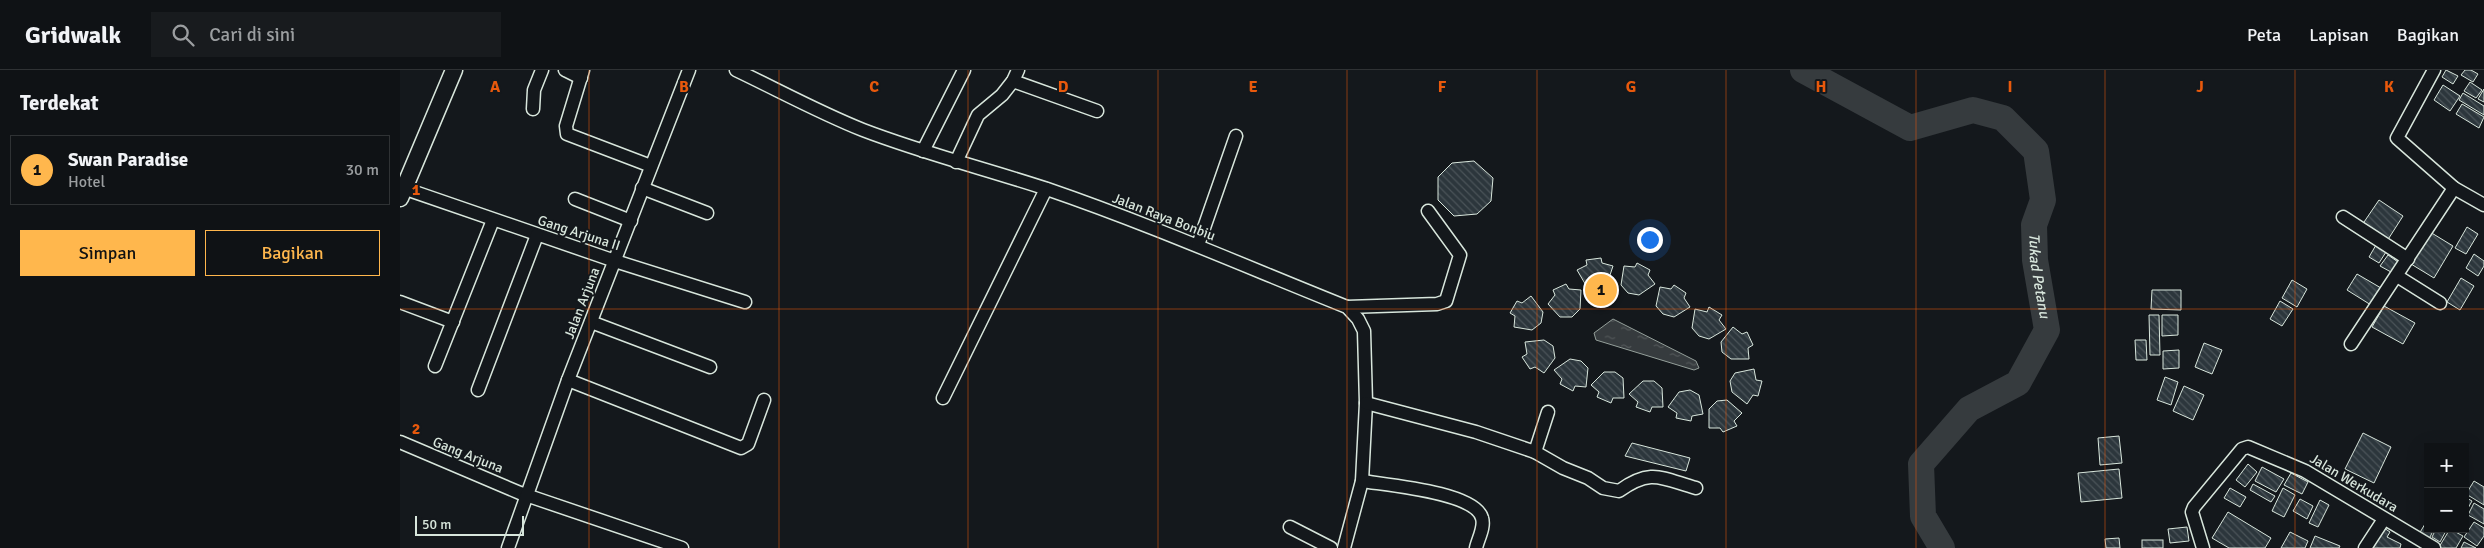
<!DOCTYPE html>
<html lang="id">
<head>
<meta charset="utf-8">
<style>
	:root { --surface:#0f1215; --page:#181b1e; --text:#f1f3f6; --muted:#9b9ea0; --line:#2f3234; --accent:#ffb74d }
	body { margin:0; font-family:Signika,sans-serif; background:var(--page); color:var(--text) }
	.controls { position:absolute; right:15px; bottom:15px; display:grid; overflow:hidden; border-radius:0px; box-shadow:0 5px 20px #0002 }
	.controls button { width:45px; height:45px; display:grid; place-items:center; padding:0; border:0; border-bottom:1px solid var(--line); background:var(--surface); color:var(--text); font:25px sans-serif }
	.scale { position:absolute; left:15px; bottom:12px; width:109px; box-sizing:border-box; padding-left:5px; border:2px solid #d8e6dc; border-top:0; font-size:14px; line-height:18px; white-space:nowrap; color:#d8e6dc; -webkit-text-stroke:4px #14181c; paint-order:stroke }
	.you { position:absolute; left:1249px; top:169px; width:18px; height:18px; margin:-12px; border:4px solid #fff; border-radius:50%; background:#1a73e8; box-shadow:0 0 0 8px #1a73e833 }
	.badge { display:grid; place-items:center; width:32px; height:32px; border-radius:50%; background:var(--accent); color:#111; font-size:16px; font-weight:700 }
	.pin { position:absolute; translate:-50% -50%; border:2px solid #fff; box-shadow:0 1px 5px #0006 }
	.list { margin:0; padding:0; list-style:none }
	h2 { display:flex; justify-content:space-between; align-items:center; height:65px; margin:0; padding:0 20px; font-size:21px }
	h2 small { font-size:16px; font-weight:400; color:var(--muted) }
	.list li { display:grid; grid-template-columns:32px 1fr auto; gap:15px; align-items:center; box-sizing:border-box; height:70px; margin:0 10px 10px; padding:0 10px; border:1px solid var(--line); border-radius:0px }
	.list b { display:block; font-size:19px; white-space:nowrap }
	.list p { margin:0; font-size:16px; white-space:nowrap; color:var(--muted) }
	.list em { font-size:16px; font-style:normal; color:var(--muted) }
	.actions { display:flex; gap:10px; padding:15px 20px }
	.actions a { flex:1; padding:11px 0; border:1px solid var(--accent); border-radius:0px; text-align:center; font-size:18px; color:var(--accent) }
	.actions .main { background:var(--accent); color:#111 }
	.icon { flex:none; width:28px; height:28px; fill:none; stroke:currentColor; stroke-width:2; stroke-linecap:round; stroke-linejoin:round }
	.map { position:relative; flex:none; width:2084px; height:478px; overflow:hidden }
	header { display:flex; align-items:center; gap:30px; box-sizing:border-box; height:70px; padding:0 25px; background:var(--surface); border-bottom:1px solid var(--line) }
	header strong { font-size:24px }
	nav { display:flex; gap:28px; margin-inline-start:auto; font-size:18px }
	.search { width:350px; height:45px; background:var(--page); display:flex; align-items:center; gap:12px; box-sizing:border-box; padding:0 18px; border-radius:0px; color:var(--muted); font-size:19px }
	main { display:flex }
	aside { flex:1; background:var(--surface) }
	.map>svg:first-child { display:block }
</style>
</head>
<body>
<header>
<strong>Gridwalk</strong>
<div class="search"><svg class="icon" aria-label="search" viewBox="0 0 24 24"><circle cx="10" cy="10" r="6"/><path d="M15 15l6 6"/></svg>Cari di sini</div>
<nav><a>Peta</a><a>Lapisan</a><a>Bagikan</a></nav>
</header>
<main>
<aside>
<h2>Terdekat<small></small></h2>
<ul class="list">
<li><span class="badge">1</span><div><b>Swan Paradise</b><p>Hotel</p></div><em>30 m</em></li>
</ul>
<div class="actions"><a class="main">Simpan</a><a>Bagikan</a></div>
</aside>
<div class="map">
<svg width="2084" height="478" viewBox="0 0 2084 478">
	<defs>
		<pattern id="water-ripples" width="26" height="14" patternUnits="userSpaceOnUse" patternTransform="scale(1.25)"><rect width="26" height="14" fill="#363b3e"/><path d="M2 4q2-2 4 0t4 0M15 11q2-2 4 0t4 0" fill="none" stroke="#525759"/></pattern>
		<pattern id="building-back-hatch" width="6" height="6" patternUnits="userSpaceOnUse" patternTransform="scale(1.25)"><rect width="6" height="6" fill="#2c363c"/><path d="M-1 5l2 2M0 0l6 6M5-1l2 2" fill="none" stroke="#4a5358"/></pattern>
	</defs>
	<rect width="100%" height="100%" fill="#14181c"/>
	<polygon fill="url(#water-ripples)" stroke="#939e99" points="1213,249 1296,291 1299,298 1294,300 1196,270 1194,263"/>
	<g fill="none" stroke-linecap="round" stroke-linejoin="round">
		<path stroke="#363b3e" stroke-width="26" id="s1" d="M 1403,0 L 1510,58 L 1573,40 L 1603,48 L 1636,81 L 1643,130 L 1634,155 L 1635,190 L 1647,260 L 1618,313 L 1569,339 L 1521,394 L 1523,446 L 1542,478"/>
	</g>
	<g fill="url(#building-back-hatch)" stroke="#d8e6dc">
		<polygon points="2046,0 2058,6 2053,14 2042,7"/>
		<polygon points="2065,0 2071,0 2078,4 2073,12 2061,5"/>
		<polygon points="2070,12 2082,20 2076,28 2064,21"/>
		<polygon points="2043,15 2060,26 2050,41 2034,30"/>
		<polygon points="2084,19 2084,32 2078,29"/>
		<polygon points="2063,23 2084,36 2084,45 2059,30"/>
		<polygon points="2062,34 2084,47 2079,58 2056,44"/>
		<polygon points="1074,91 1093,108 1091,131 1077,144 1054,146 1038,130 1038,107 1052,93"/>
		<polygon points="1979,130 2003,146 1987,171 1962,155"/>
		<polygon points="2067,157 2078,164 2066,184 2055,178"/>
		<polygon points="2030,162 2053,176 2034,208 2011,194"/>
		<polygon points="1976,175 1986,182 1979,193 1969,187"/>
		<polygon points="2074,184 2084,191 2084,196 2078,206 2066,198"/>
		<polygon points="1988,185 1998,192 1991,202 1980,196"/>
		<polygon points="1201,188 1202,193 1213,196 1207,214 1197,219 1187,217 1177,200 1187,195 1186,190"/>
		<polygon points="1237,193 1250,200 1248,205 1255,214 1239,225 1228,223 1221,215 1224,196 1235,197"/>
		<polygon points="1957,204 1981,218 1971,235 1947,220"/>
		<polygon points="2061,208 2074,216 2060,240 2047,232"/>
		<polygon points="1892,210 1907,219 1897,237 1882,228"/>
		<polygon points="1166,214 1169,219 1181,220 1180,239 1172,247 1160,247 1148,234 1155,225 1153,220"/>
		<polygon points="1274,215 1286,223 1284,228 1290,237 1274,247 1263,244 1256,236 1260,217 1271,219"/>
		<polygon points="1752,220 1781,220 1781,240 1751,239"/>
		<polygon points="1131,226 1143,242 1141,253 1132,260 1114,257 1115,246 1110,243 1117,231 1122,233"/>
		<polygon points="1880,231 1893,239 1882,256 1870,249"/>
		<polygon points="1984,236 2015,253 2003,274 1972,257"/>
		<polygon points="1309,237 1322,245 1319,250 1326,259 1309,269 1299,266 1292,258 1295,239 1307,242"/>
		<polygon points="1749,245 1759,245 1760,285 1750,285"/>
		<polygon points="1762,245 1778,245 1778,265 1762,266"/>
		<polygon points="1333,257 1342,264 1347,262 1353,275 1348,278 1349,289 1331,289 1322,282 1321,272"/>
		<polygon points="1144,270 1153,276 1155,288 1144,303 1135,297 1130,299 1122,287 1127,284 1125,272"/>
		<polygon points="1735,270 1746,270 1747,290 1736,290"/>
		<polygon points="1804,273 1822,280 1812,304 1795,297"/>
		<polygon points="1779,280 1779,298 1763,299 1763,281"/>
		<polygon points="1170,289 1181,291 1188,298 1186,317 1175,316 1173,321 1160,314 1162,309 1154,300"/>
		<polygon points="1354,299 1356,310 1362,311 1358,326 1353,325 1347,334 1332,322 1330,311 1335,303"/>
		<polygon points="1204,302 1215,302 1223,308 1224,328 1213,328 1211,333 1197,327 1199,322 1191,315"/>
		<polygon points="1765,307 1778,312 1771,335 1757,330"/>
		<polygon points="1243,311 1254,311 1262,318 1263,337 1252,337 1250,342 1236,337 1238,332 1229,324"/>
		<polygon points="1784,316 1804,325 1793,350 1773,341"/>
		<polygon points="1290,320 1299,325 1303,344 1292,346 1291,351 1276,348 1277,343 1268,337 1279,322"/>
		<polygon points="1327,330 1342,343 1334,351 1337,356 1323,362 1320,358 1309,358 1309,339 1317,331"/>
		<polygon points="1963,363 1991,377 1974,413 1945,399"/>
		<polygon points="1719,366 1722,393 1700,395 1698,368"/>
		<polygon points="1232,373 1290,388 1286,401 1225,386"/>
		<polygon points="1848,394 1857,402 1845,417 1836,410"/>
		<polygon points="1862,397 1884,409 1876,422 1855,411"/>
		<polygon points="1719,399 1722,428 1681,432 1678,403"/>
		<polygon points="1891,403 1908,412 1902,424 1884,415"/>
		<polygon points="2074,411 2084,417 2084,435 2066,424"/>
		<polygon points="1853,414 1875,426 1871,432 1850,420"/>
		<polygon points="1830,418 1846,427 1840,437 1824,428"/>
		<polygon points="1883,418 1895,425 1884,447 1872,441"/>
		<polygon points="2065,427 2072,431 2066,442 2065,441"/>
		<polygon points="1900,429 1913,436 1907,449 1893,441"/>
		<polygon points="1920,430 1929,435 1918,457 1909,453"/>
		<polygon points="2074,433 2084,439 2084,454 2068,445"/>
		<polygon points="1828,442 1871,468 1865,478 1829,478 1812,468"/>
		<polygon points="2074,452 2084,458 2084,466 2077,476 2064,467"/>
		<polygon points="2025,454 2028,455 2028,459 2034,459 2029,469 2019,464"/>
		<polygon points="1787,457 1789,471 1770,473 1768,459"/>
		<polygon points="1984,458 1990,462 1987,467 2001,474 2000,478 1972,478"/>
		<polygon points="2036,459 2047,459 2040,472 2032,467"/>
		<polygon points="2050,459 2063,466 2056,478 2041,478 2039,477"/>
		<polygon points="1890,462 1908,471 1905,478 1881,478"/>
		<polygon points="1915,466 1940,476 1939,478 1910,478"/>
		<polygon points="1719,468 1720,478 1706,478 1705,469"/>
		<rect x="1742" y="470" width="21" height="8"/>
		<polygon points="2064,472 2076,478 2061,478"/>
	</g>
	<g fill="none" stroke-linecap="round" stroke-linejoin="round">
		<defs>
			<g id="minor">
				<polyline points="165,0 181,8"/>
				<polyline points="183,0 166,56 167,64 251,96"/>
				<path d="M 336,0 C 378,20 420,43 463,60 C 523,83 586,99 647,119 C 749,154 847,197 947,237 L 958,249 L 964,261 L 966,333 L 962,411 L 944,478"/>
				<polyline points="2034,0 1997,68 2054,118 2084,135"/>
				<polyline points="613,11 697,41"/>
				<polyline points="133,39 134,20 142,0"/>
				<polyline points="523,81 564,0"/>
				<polyline points="556,92 578,45 602,25 613,11 618,0"/>
				<polyline points="0,117 215,191 345,232"/>
				<polyline points="242,118 307,143"/>
				<polyline points="175,129 231,151"/>
				<polyline points="1943,147 2008,189"/>
				<polyline points="798,175 836,66"/>
				<polyline points="1997,206 2040,233"/>
				<polyline points="0,232 53,252"/>
				<polyline points="947,237 1037,234 1046,231 1060,185 1028,141"/>
				<polyline points="191,252 310,297"/>
				<polyline points="1951,274 2054,118"/>
				<polyline points="35,296 93,150"/>
				<polyline points="168,310 341,378 348,374 364,330"/>
				<polyline points="78,320 137,165"/>
				<polyline points="543,328 646,119"/>
				<path d="M 966,333 L 1076,362 L 1135,382 L 1163,398 L 1188,408 L 1203,418 L 1219,421 C 1251,398 1261,408 1296,418"/>
				<polyline points="0,372 120,423 282,478"/>
				<polyline points="1135,382 1148,342"/>
				<path d="M 962,411 C 986,415 1075,422 1082,448 C 1085,457 1078,469 1076,478"/>
				<polyline points="890,457 931,478"/>
				<polyline points="108,478 168,310 289,0"/>
				<polyline points="1803,478 1792,442 1794,437 1842,379 1848,377 1905,401 2034,478"/>
				<polyline points="1965,478 1984,449"/>
			</g>
			<polyline id="tertiary" points="0,128 54,0"/>
		</defs>
		<use href="#minor" stroke="#d8e6dc" stroke-width="15"/>
		<use href="#tertiary" stroke="#d8e6dc" stroke-width="19"/>
		<use href="#minor" stroke="#14181c" stroke-width="12"/>
		<use href="#tertiary" stroke="#14181c" stroke-width="16"/>
	</g>
	<path fill="none" stroke="#e8590c" stroke-width="1" stroke-opacity="0.55" d="M 189,0 L 189,478M 379,0 L 379,478M 568,0 L 568,478M 758,0 L 758,478M 947,0 L 947,478M 1137,0 L 1137,478M 1326,0 L 1326,478M 1516,0 L 1516,478M 1705,0 L 1705,478M 1895,0 L 1895,478M 0,239 L 2084,239"/>
	<g text-anchor="middle" dominant-baseline="central" stroke-width="4" stroke-linejoin="round" paint-order="stroke">
		<g font-size="14" fill="#d8e6dc" stroke="#14181c">
			<text transform="translate(764 147) rotate(21)">Jalan Raya Bonbiu</text>
			<text transform="translate(179 163) rotate(18)">Gang Arjuna II</text>
			<text transform="translate(182 233) rotate(-69)">Jalan Arjuna</text>
			<text transform="translate(68 385) rotate(22)">Gang Arjuna</text>
			<text transform="translate(1954 413) rotate(31)">Jalan Werkudara</text>
		</g>
		<g font-size="15" font-style="italic" fill="#d8e6dc" stroke="#14181c">
			<text stroke="none"><textPath href="#s1" startOffset="392">Tukad Petanu</textPath></text>
		</g>
	</g>
	<g font-size="16" text-anchor="middle" font-weight="bold" fill="#e8590c" stroke="#14181c" stroke-width="4" stroke-linejoin="round" paint-order="stroke">
		<text x="95" y="22">A</text>
		<text x="284" y="22">B</text>
		<text x="474" y="22">C</text>
		<text x="663" y="22">D</text>
		<text x="853" y="22">E</text>
		<text x="1042" y="22">F</text>
		<text x="1231" y="22">G</text>
		<text x="1421" y="22">H</text>
		<text x="1610" y="22">I</text>
		<text x="1800" y="22">J</text>
		<text x="1989" y="22">K</text>
		<text x="16" y="125">1</text>
		<text x="16" y="364">2</text>
	</g>
</svg>
<div class="controls">
<button>+</button>
<button>−</button>
</div>
<div class="scale">50 m</div>
<div class="you"></div>
<div class="pin badge" style="left:1201px;top:220px">1</div>
</div>
</main>
</body>
</html>
